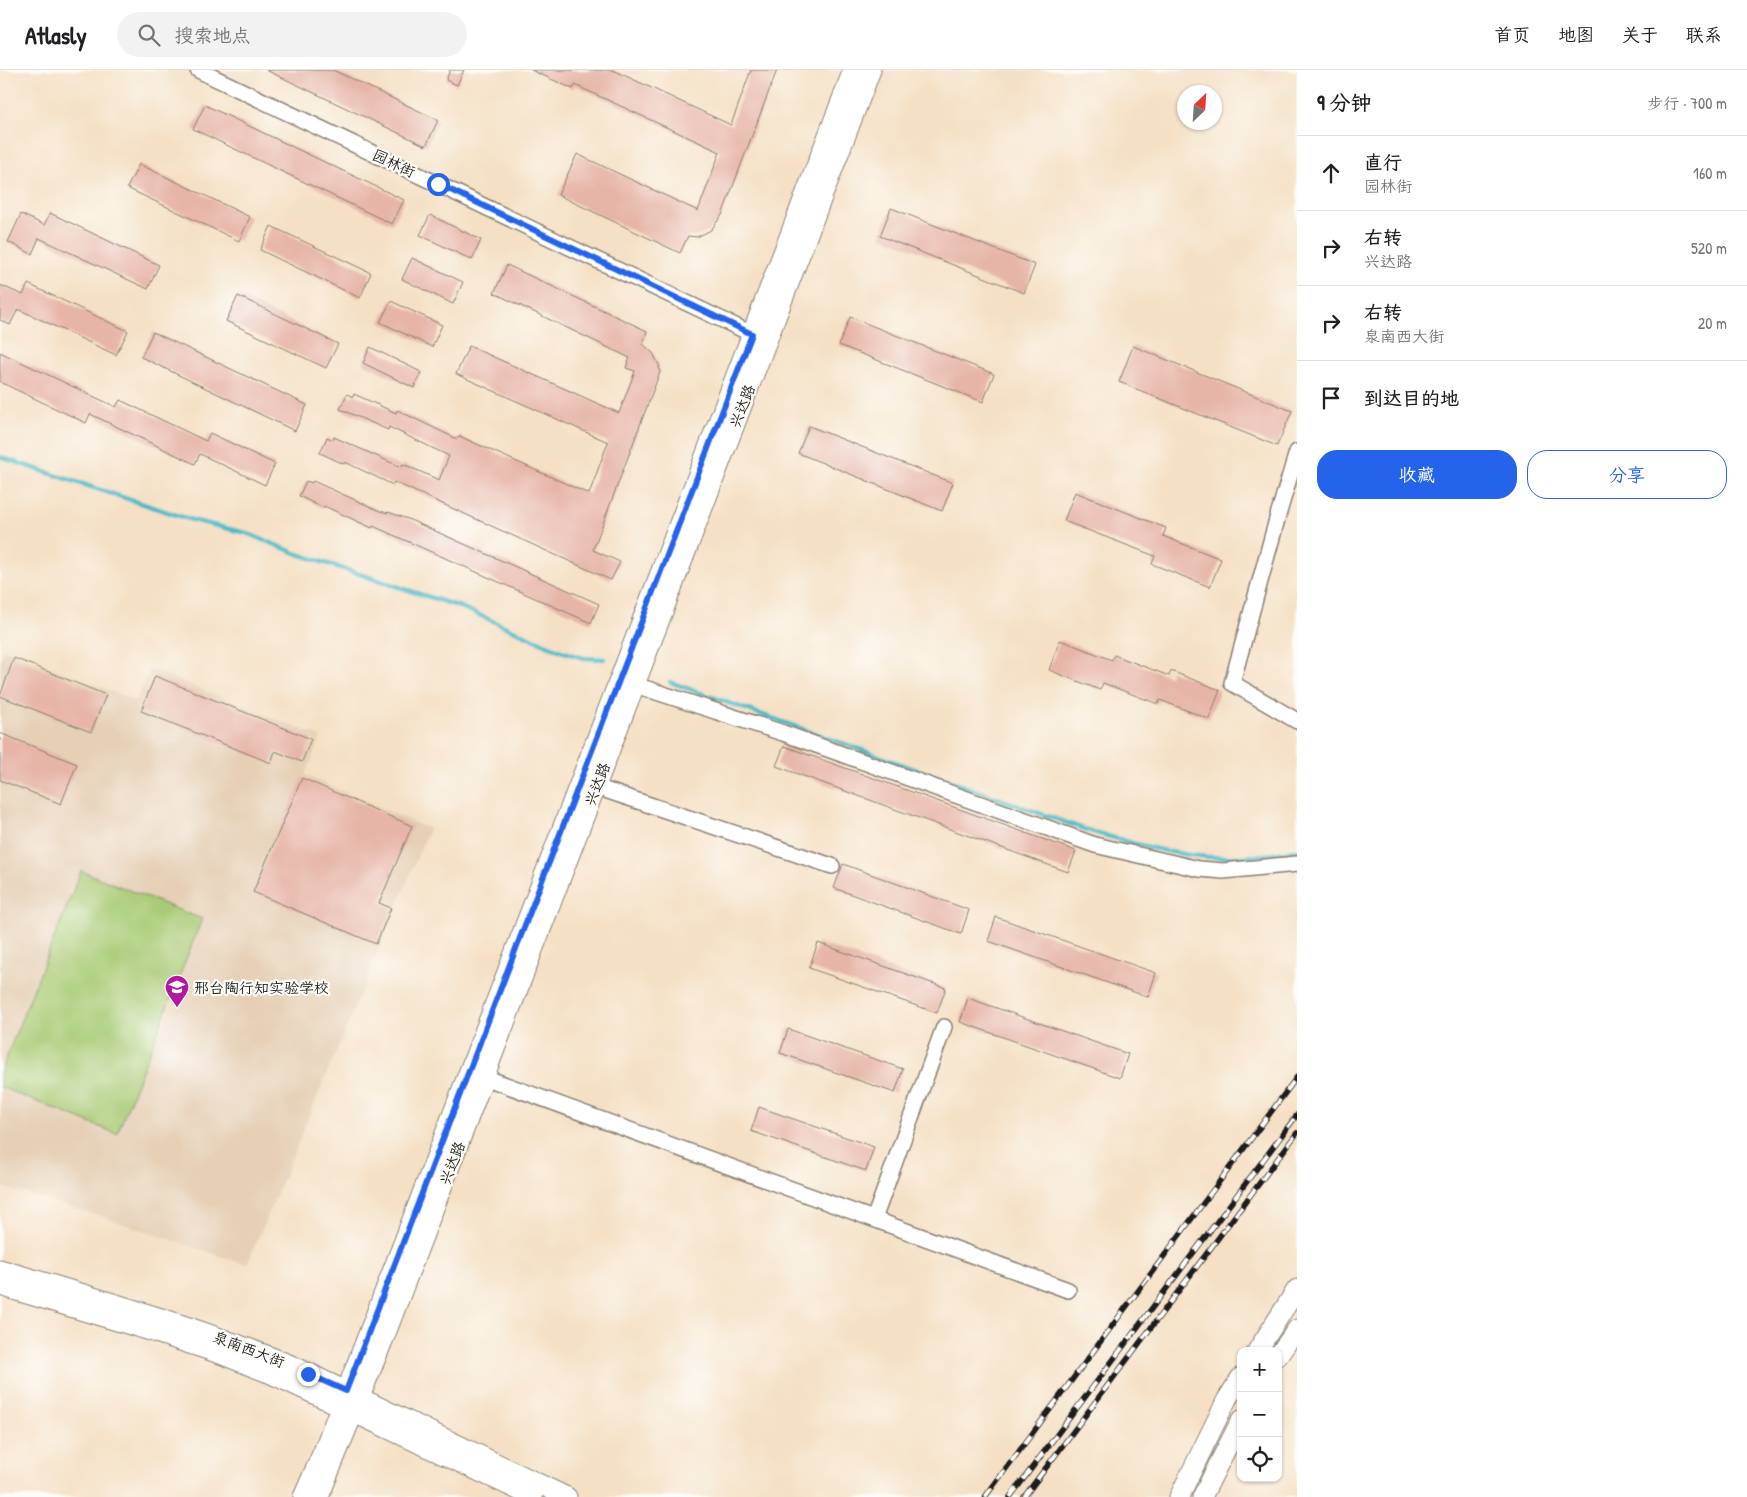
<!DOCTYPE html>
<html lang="zh">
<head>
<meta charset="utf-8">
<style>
	:root { --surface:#fff; --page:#f2f2f2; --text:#202124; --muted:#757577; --line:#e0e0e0; --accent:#2563eb }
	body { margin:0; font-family:"Patrick Hand","LXGW WenKai TC",sans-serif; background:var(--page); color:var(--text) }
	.controls { position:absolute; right:15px; bottom:15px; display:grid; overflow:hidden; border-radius:10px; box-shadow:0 1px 4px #0004 }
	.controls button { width:45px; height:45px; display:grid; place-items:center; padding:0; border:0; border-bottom:1px solid var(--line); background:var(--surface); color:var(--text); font:25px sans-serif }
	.compass { position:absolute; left:1177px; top:15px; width:45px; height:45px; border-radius:50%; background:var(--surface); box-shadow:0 1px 4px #0004; rotate:25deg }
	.stop { position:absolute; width:15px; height:15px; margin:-11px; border:4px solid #2563eb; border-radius:50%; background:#fff }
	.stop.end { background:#2563eb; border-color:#fff; box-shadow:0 1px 5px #0008 }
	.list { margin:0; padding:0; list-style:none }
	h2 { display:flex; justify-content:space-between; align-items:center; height:65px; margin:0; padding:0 20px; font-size:21px }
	h2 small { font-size:16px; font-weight:400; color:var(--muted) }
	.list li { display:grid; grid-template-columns:32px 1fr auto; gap:15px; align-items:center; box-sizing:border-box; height:75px; padding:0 20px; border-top:1px solid var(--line) }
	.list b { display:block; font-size:19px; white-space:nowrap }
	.list p { margin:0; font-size:16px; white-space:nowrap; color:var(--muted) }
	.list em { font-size:16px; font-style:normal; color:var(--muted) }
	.actions { display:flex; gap:10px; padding:15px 20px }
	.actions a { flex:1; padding:11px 0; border:1px solid var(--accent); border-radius:20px; text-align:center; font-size:18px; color:var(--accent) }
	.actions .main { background:var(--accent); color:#fff }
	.icon { flex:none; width:28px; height:28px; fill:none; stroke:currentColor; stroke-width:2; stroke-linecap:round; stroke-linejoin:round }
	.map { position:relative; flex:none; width:1297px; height:1427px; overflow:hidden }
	header { display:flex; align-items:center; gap:30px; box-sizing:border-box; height:70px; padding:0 25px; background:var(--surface); border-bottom:1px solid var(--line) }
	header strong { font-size:24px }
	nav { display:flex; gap:28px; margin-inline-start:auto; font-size:18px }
	.search { width:350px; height:45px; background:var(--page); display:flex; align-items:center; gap:12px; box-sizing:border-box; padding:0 18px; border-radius:28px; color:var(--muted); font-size:19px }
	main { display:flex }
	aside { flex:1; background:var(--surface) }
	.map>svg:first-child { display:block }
</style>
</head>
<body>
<header>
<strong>Atlasly</strong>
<div class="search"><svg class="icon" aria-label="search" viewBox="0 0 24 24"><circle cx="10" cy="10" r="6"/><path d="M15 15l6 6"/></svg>搜索地点</div>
<nav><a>首页</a><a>地图</a><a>关于</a><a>联系</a></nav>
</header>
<main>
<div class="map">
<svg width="1297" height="1427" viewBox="0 0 1297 1427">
	<rect width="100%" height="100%" fill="#fdfcf7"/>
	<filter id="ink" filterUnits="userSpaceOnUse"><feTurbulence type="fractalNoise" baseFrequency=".02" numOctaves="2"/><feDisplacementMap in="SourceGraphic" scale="10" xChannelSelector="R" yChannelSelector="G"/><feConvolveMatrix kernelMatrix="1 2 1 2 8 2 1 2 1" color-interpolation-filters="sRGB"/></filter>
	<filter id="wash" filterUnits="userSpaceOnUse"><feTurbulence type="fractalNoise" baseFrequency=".0096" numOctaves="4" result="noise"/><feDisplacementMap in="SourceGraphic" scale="20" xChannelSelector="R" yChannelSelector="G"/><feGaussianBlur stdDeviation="1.12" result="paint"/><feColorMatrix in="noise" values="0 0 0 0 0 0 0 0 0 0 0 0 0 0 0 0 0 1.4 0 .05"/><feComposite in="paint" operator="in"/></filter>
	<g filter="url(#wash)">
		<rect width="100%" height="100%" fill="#f5e0c5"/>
		<polygon fill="#e6cfb5" points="4,580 136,631 150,599 321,667 305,705 429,759 247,1195 103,1147 0,1116 0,589"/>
		<polygon fill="#a8cb75" stroke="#627448" points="81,801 202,849 117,1064 0,1017 0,1003"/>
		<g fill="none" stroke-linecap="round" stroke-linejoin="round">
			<g stroke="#4cbac4" stroke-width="4.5">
				<polyline points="0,387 192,450 246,463 298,484 463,538 561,581 584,588 604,589"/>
				<path d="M 670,612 L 1087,760 C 1121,770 1154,780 1189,785 C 1224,790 1262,787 1297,780"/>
			</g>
		</g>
		<g id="blocks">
			<g fill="#e7b5a8">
				<polygon points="266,0 333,0 438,50 426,76"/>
				<polygon points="450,0 464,0 457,15 446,10"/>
				<polygon points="531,0 613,0 731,55 751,0 777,0 722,145 711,160 697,167 688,166 680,183 558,125 577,84 698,141 720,82 575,15 573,19"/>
				<polygon points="205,35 404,130 392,154 193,59"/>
				<polygon points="139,94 250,147 239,171 127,118"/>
				<polygon points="891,138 1035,195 1024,223 880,166"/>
				<polygon points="50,143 159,195 148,219 39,168 32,184 8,172 21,144 44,155"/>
				<polygon points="430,145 481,170 472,190 420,165"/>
				<polygon points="271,156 371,203 360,228 260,180"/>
				<polygon points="412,188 463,212 453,234 402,209"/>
				<polygon points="507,195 647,261 643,274 653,283 659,295 660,302 593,480 620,492 611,510 394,412 393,415 345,392 344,394 320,383 327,367 333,370 334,367 401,397 403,394 439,410 449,386 389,357 388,360 340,339 347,324 353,327 354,324 396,343 397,340 457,369 459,366 589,424 608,372 456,304 469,276 619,343 635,301 626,298 630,288 494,223"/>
				<polygon points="28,214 128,261 116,285 18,239 10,255 0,250 0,215 23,225"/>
				<polygon points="238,226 338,274 326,298 226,251"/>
				<polygon points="391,231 442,255 432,277 380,252"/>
				<polygon points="850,247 994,304 983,332 839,275"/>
				<polygon points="153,262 307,335 295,361 141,287"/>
				<polygon points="1133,276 1292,341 1277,376 1119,312"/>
				<polygon points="370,277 421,302 414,318 363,293"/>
				<polygon points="0,282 116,337 120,330 206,371 210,363 275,394 265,415 200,384 195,394 90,344 86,353 0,312"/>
				<polygon points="809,356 953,413 942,441 798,383"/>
				<polygon points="306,411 312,413 313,411 380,441 388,443 388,442 408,449 599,534 591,553 373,456 372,458 324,436 323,438 299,426"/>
				<polygon points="1075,422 1166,458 1163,466 1221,489 1210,517 1152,494 1155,486 1064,451"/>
				<polygon points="1060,570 1112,590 1114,585 1169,606 1171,601 1220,620 1209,649 1160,630 1158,634 1103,613 1100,620 1049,600"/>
				<polygon points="14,588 106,625 91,662 0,626"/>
				<polygon points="155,606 311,669 302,692 275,681 271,693 141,641"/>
				<polygon points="0,663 77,694 61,734 0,710"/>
				<polygon points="784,676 1076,781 1068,802 776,696"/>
				<polygon points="302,708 412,756 379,833 391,838 376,874 253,822"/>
				<polygon points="843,794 969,840 961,864 834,818"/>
				<polygon points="996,847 1156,903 1148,927 988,871"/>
				<polygon points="818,873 946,918 937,943 809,898"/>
				<polygon points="968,928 1128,984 1120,1008 960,952"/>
				<polygon points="788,959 903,999 895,1023 780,983"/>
				<polygon points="759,1037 874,1077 866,1101 751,1061"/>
			</g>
		</g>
	</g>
	<g filter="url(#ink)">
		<use href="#blocks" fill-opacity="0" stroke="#887e70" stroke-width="1"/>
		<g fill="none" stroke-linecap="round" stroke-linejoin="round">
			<defs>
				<g id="minor">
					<polyline points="198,0 752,264"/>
					<polyline points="1297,382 1279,442 1232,613 1297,651"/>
					<polyline points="635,615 783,663 1095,775 1199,799 1223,801 1297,794"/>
					<polyline points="596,717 832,796"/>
					<polyline points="484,1007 1068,1220"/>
					<polyline points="874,1149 944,957"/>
				</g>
				<g id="major">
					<path d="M 0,1199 C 100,1229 200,1257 296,1297 L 567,1427"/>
					<polyline points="0,1216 150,1261 220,1284 271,1304 533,1427"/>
					<polyline points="1257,1281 1297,1219"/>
					<polyline points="1278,1286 1297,1259"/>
					<polyline points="303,1427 324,1379 853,0"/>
					<polyline points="319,1427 383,1271 871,0"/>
					<polyline points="1179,1427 1227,1329 1241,1307"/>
					<polyline points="1202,1427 1241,1350"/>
				</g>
			</defs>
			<use href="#minor" stroke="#887e70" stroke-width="18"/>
			<use href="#major" stroke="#887e70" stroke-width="21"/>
			<use href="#minor" stroke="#fff" stroke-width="15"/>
			<use href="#major" stroke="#fff" stroke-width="19"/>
			<defs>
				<g id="rail">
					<polyline points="985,1427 1297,1007"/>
					<polyline points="1010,1427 1297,1045"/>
					<polyline points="1024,1427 1297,1063"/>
				</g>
			</defs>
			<use href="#rail" stroke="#1c1c1c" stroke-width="5.5"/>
			<use href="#rail" stroke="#fdfcf7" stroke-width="4" stroke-dasharray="11" stroke-linecap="butt"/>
		</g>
	</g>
	<g fill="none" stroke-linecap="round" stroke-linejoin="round" filter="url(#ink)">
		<polyline stroke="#2563eb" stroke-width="6" points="308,1304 346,1321 752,264 438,114"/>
	</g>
	<defs>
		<symbol id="school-pin" viewBox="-11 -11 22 30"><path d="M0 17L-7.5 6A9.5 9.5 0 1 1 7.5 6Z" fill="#b5179e" stroke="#fdfcf7"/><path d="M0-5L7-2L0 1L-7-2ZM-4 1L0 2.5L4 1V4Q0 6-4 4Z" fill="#fff"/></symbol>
	</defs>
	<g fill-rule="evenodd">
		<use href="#school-pin" x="163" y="903" width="28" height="38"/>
	</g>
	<g text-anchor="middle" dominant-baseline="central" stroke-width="4.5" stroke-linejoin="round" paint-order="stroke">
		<g font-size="15" fill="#1c1c1c" stroke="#fdfcf7">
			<text transform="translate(394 93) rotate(25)">园林街</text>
			<text transform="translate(742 336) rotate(-69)">兴达路</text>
			<text transform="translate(597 714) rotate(-69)">兴达路</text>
			<text transform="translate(452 1093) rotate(-69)">兴达路</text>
			<text transform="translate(249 1279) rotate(21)">泉南西大街</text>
		</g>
		<g font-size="15" fill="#1c1c1c" stroke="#fdfcf7" text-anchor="start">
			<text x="194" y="917">邢台陶行知实验学校</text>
		</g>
	</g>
</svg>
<div class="controls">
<button>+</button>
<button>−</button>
<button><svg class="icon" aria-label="locate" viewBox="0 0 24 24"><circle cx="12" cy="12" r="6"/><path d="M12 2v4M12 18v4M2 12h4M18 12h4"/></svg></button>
</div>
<svg class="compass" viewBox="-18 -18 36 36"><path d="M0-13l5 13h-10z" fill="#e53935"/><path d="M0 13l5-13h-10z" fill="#757577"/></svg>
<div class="stop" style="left:438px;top:114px"></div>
<div class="stop end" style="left:308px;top:1304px"></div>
</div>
<aside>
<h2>9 分钟<small>步行 · 700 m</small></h2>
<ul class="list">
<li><svg class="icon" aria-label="ahead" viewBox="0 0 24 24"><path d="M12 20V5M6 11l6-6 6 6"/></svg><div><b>直行</b><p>园林街</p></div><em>160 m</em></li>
<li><svg class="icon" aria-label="right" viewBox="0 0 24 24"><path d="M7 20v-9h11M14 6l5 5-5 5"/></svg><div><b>右转</b><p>兴达路</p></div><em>520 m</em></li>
<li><svg class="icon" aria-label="right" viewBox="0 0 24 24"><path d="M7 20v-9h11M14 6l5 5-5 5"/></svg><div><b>右转</b><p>泉南西大街</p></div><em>20 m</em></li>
<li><svg class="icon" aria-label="arrive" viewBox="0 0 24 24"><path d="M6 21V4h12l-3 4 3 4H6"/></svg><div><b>到达目的地</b></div></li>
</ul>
<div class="actions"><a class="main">收藏</a><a>分享</a></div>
</aside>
</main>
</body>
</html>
